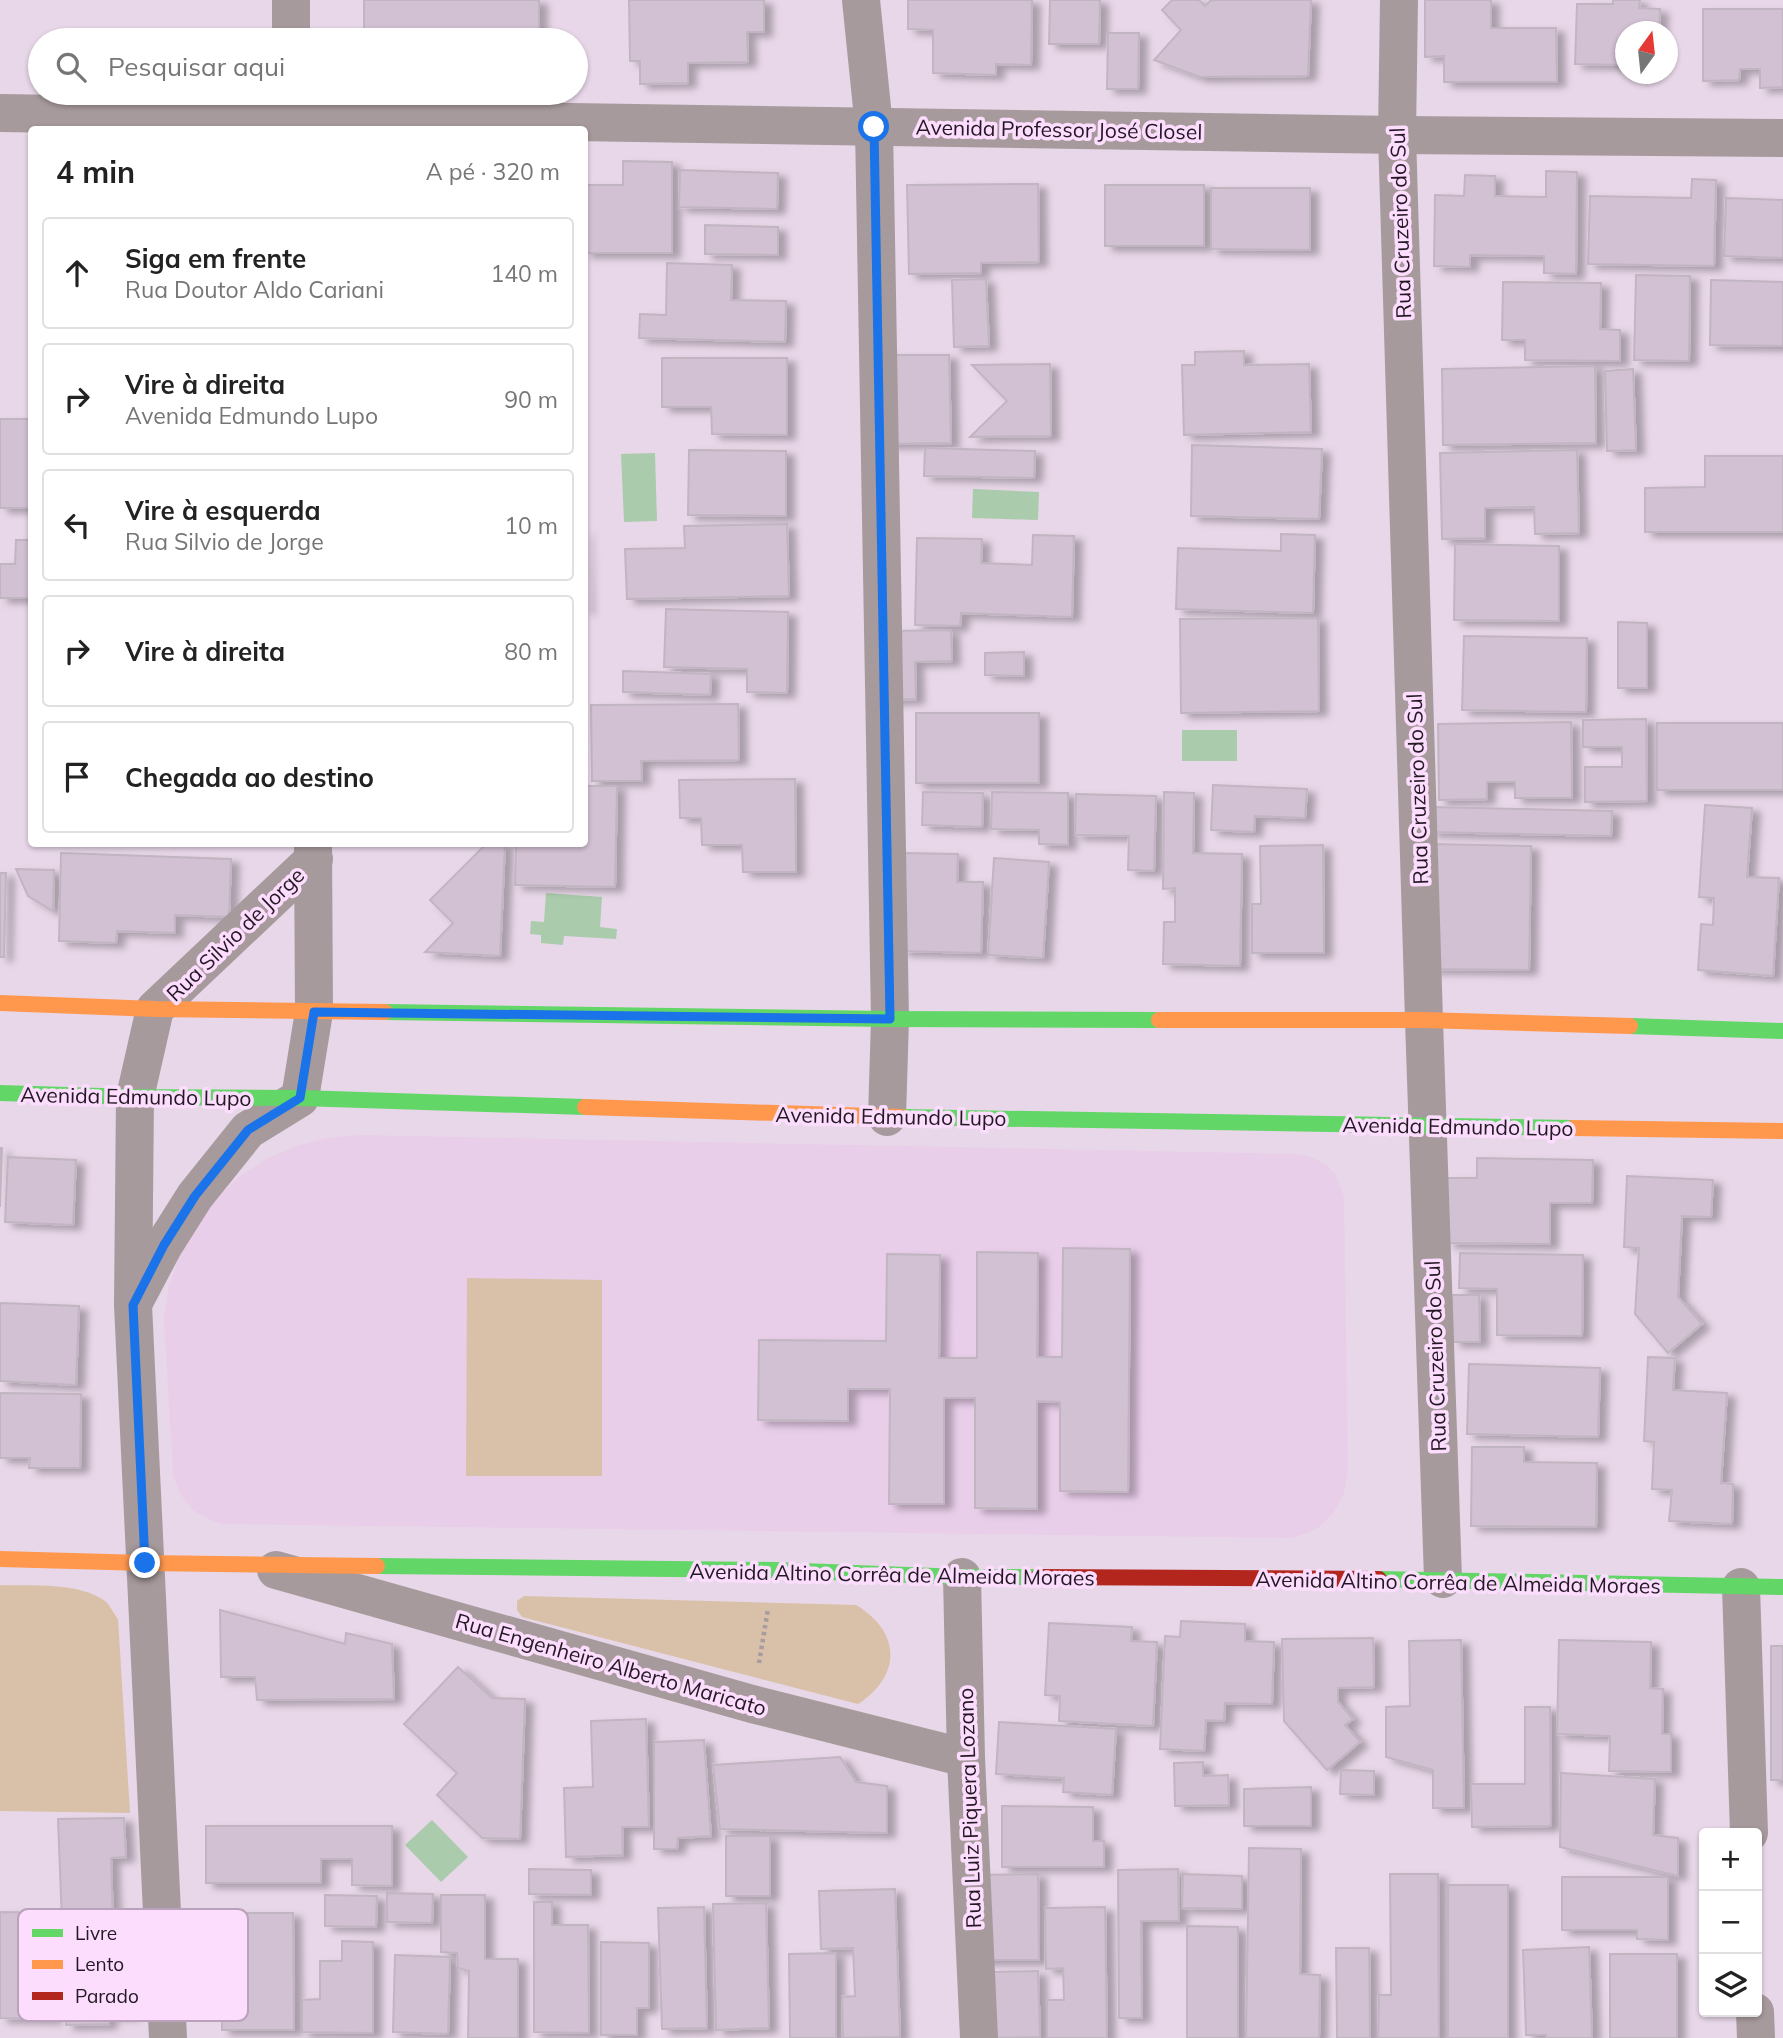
<!DOCTYPE html>
<html lang="pt">
<head>
<meta charset="utf-8">
<style>
	:root { --surface:#fff; --page:#f6f6f6; --text:#222; --muted:#767676; --line:#e0e0e0 }
	body { margin:0; font-family:Mulish,sans-serif; background:var(--page); color:var(--text) }
	.controls { position:absolute; right:21px; bottom:21px; display:grid; overflow:hidden; border-radius:7px; box-shadow:0 2px 5px #0004 }
	.controls button { width:63px; height:63px; display:grid; place-items:center; padding:0; border:0; border-bottom:2px solid var(--line); background:var(--surface); color:var(--text); font:35px sans-serif }
	.compass { position:absolute; left:1615px; top:21px; width:63px; height:63px; border-radius:50%; background:var(--surface); box-shadow:0 2px 5px #0004; rotate:15deg }
	.stop { position:absolute; width:21px; height:21px; margin:-16px; border:5px solid #1a73e8; border-radius:50%; background:#fff }
	.stop.end { background:#1a73e8; border-color:#fff; box-shadow:0 2px 7px #0008 }
	.list { margin:0; padding:0; list-style:none }
	h2 { display:flex; justify-content:space-between; align-items:center; height:91px; margin:0; padding:0 28px; font-size:30px }
	h2 small { font-size:23px; font-weight:400; color:var(--muted) }
	.list li { display:grid; grid-template-columns:46px 1fr auto; gap:21px; align-items:center; box-sizing:border-box; height:112px; margin:0 14px 14px; padding:0 14px; border:2px solid var(--line); border-radius:7px }
	.list b { display:block; font-size:26px; white-space:nowrap }
	.list p { margin:0; font-size:23px; white-space:nowrap; color:var(--muted) }
	.list em { font-size:23px; font-style:normal; color:var(--muted) }
	.icon { flex:none; width:38px; height:38px; fill:none; stroke:currentColor; stroke-width:2; stroke-linecap:round; stroke-linejoin:round }
	.map { position:relative; flex:none; width:1783px; height:2038px; overflow:hidden }
	.search { position:absolute; background:var(--surface); box-shadow:0 2px 5px #0004; left:28px; top:28px; width:560px; height:77px; display:flex; align-items:center; gap:18px; box-sizing:border-box; padding:0 24px; border-radius:38px; color:var(--muted); font-size:26px }
	.panel { position:absolute; background:var(--surface); box-shadow:0 2px 5px #0004; left:28px; top:126px; width:560px; height:721px; border-radius:7px }
	.map>svg:first-child { display:block }
</style>
</head>
<body>
<div class="map">
<svg width="1783" height="2038" viewBox="0 0 1783 2038">
	<defs>
		<filter id="shadow"><feDropShadow dx="8" dy="4.5" stdDeviation="3.5" flood-color="#0004"/></filter>
	</defs>
	<rect width="100%" height="100%" fill="#e8d7e8"/>
	<polygon fill="#e9ceea" points="360,1135 1298,1154 1315,1158 1329,1167 1335,1174 1342,1189 1344,1197 1348,1472 1344,1493 1334,1512 1320,1526 1311,1532 1291,1538 223,1524 213,1521 194,1511 187,1503 181,1495 173,1475 164,1318 169,1286 180,1254 215,1200 239,1177 266,1159 296,1146 328,1138"/>
	<g fill="#d8c1a8">
		<polygon points="467,1278 602,1280 602,1476 466,1476"/>
		<path d="M 0,1585 C 30,1586 80,1582 105,1601 C 110,1605 114,1614 118,1619 L 130,1813 L 0,1811 Z"/>
		<path d="M 524,1596 L 856,1605 C 901,1632 902,1675 858,1704 L 522,1617 L 517,1610 L 517,1601 Z"/>
	</g>
	<g fill="#aacbac">
		<polygon points="655,453 657,521 624,522 621,454"/>
		<polygon points="973,489 1039,492 1038,520 972,518"/>
		<rect x="1182" y="730" width="55" height="31"/>
		<polygon points="546,893 602,897 600,927 617,929 616,939 564,936 563,945 541,943 541,935 530,934 531,921 544,922"/>
		<polygon points="432,1820 468,1857 441,1882 405,1845"/>
	</g>
	<g fill="#d2c0d3" stroke="#c2b5c2" stroke-width="2" filter="url(#shadow)">
		<polygon points="364,0 539,0 539,40 376,40 376,31 364,31"/>
		<polygon points="629,0 764,0 764,32 747,32 748,62 688,63 688,83 640,84 640,61 630,61"/>
		<polygon points="908,0 1032,0 1031,65 996,64 996,75 933,73 933,30 908,29"/>
		<polygon points="1050,0 1100,0 1099,44 1049,44"/>
		<polygon points="1172,0 1199,0 1205,6 1211,0 1311,0 1308,76 1200,77 1154,60 1181,30 1162,10"/>
		<polygon points="1425,0 1491,0 1491,28 1556,28 1557,82 1444,82 1444,56 1425,57"/>
		<polygon points="1613,0 1640,0 1639,8 1660,9 1659,32 1626,32 1626,65 1575,64 1577,4 1613,4"/>
		<polygon points="1703,9 1783,9 1783,87 1760,88 1760,69 1740,69 1739,80 1703,81"/>
		<polygon points="1108,33 1139,33 1138,89 1107,89"/>
		<polygon points="623,161 672,162 672,253 584,253 584,185 623,185"/>
		<polygon points="680,170 778,173 777,209 679,207"/>
		<polygon points="1546,171 1577,172 1576,274 1544,273 1544,256 1470,255 1470,267 1434,266 1435,195 1464,196 1465,175 1495,176 1495,196 1546,197"/>
		<polygon points="1692,179 1716,180 1714,266 1588,264 1590,196 1691,198"/>
		<polygon points="1038,184 1039,262 981,263 981,273 909,274 907,185"/>
		<rect x="1105" y="185" width="99" height="61"/>
		<polygon points="1211,188 1310,188 1310,250 1211,249"/>
		<polygon points="1726,198 1783,200 1783,258 1724,256"/>
		<polygon points="705,225 778,227 778,255 705,254"/>
		<polygon points="667,263 732,265 731,300 786,301 785,342 639,338 640,314 666,315"/>
		<polygon points="1636,275 1690,276 1689,361 1634,360"/>
		<polygon points="986,279 989,346 954,347 952,280"/>
		<polygon points="1711,280 1783,282 1783,346 1710,345"/>
		<polygon points="1503,282 1601,283 1600,329 1620,330 1620,361 1525,360 1525,340 1502,340"/>
		<polygon points="1244,351 1244,365 1309,364 1311,432 1184,435 1182,365 1195,365 1195,352"/>
		<polygon points="885,355 949,355 951,443 887,444"/>
		<polygon points="662,358 787,358 787,435 712,434 711,407 662,407"/>
		<polygon points="1050,364 1051,436 970,437 1007,401 972,365"/>
		<polygon points="1595,366 1596,443 1443,445 1442,369"/>
		<polygon points="1633,369 1636,450 1607,451 1605,371"/>
		<rect x="0" y="419" width="32" height="89"/>
		<polygon points="1192,445 1322,449 1319,519 1191,516"/>
		<polygon points="925,448 1035,451 1034,478 924,476"/>
		<polygon points="689,450 786,451 786,516 688,515"/>
		<polygon points="1577,450 1579,533 1535,534 1534,507 1485,508 1485,538 1442,539 1440,453"/>
		<polygon points="1705,456 1783,456 1783,532 1645,532 1645,488 1705,487"/>
		<polygon points="787,524 789,596 627,599 625,549 685,548 684,526"/>
		<polygon points="584,530 586,610 584,610"/>
		<polygon points="1281,534 1315,535 1313,613 1176,609 1178,548 1281,551"/>
		<polygon points="1033,535 1074,536 1072,617 961,613 960,626 915,625 917,538 982,539 981,563 1032,565"/>
		<polygon points="16,540 32,540 32,598 0,598 0,564 15,564"/>
		<polygon points="1455,544 1559,546 1559,621 1454,620"/>
		<polygon points="666,609 788,612 787,693 747,692 747,669 664,667"/>
		<polygon points="1318,618 1319,711 1181,713 1180,619"/>
		<polygon points="1618,622 1647,623 1647,688 1618,688"/>
		<polygon points="951,630 952,661 915,662 916,699 890,700 889,631"/>
		<polygon points="1464,636 1587,638 1586,712 1462,710"/>
		<polygon points="1024,652 1024,676 985,675 985,653"/>
		<polygon points="623,671 711,674 710,695 623,692"/>
		<polygon points="738,704 739,760 641,761 642,781 592,781 591,705"/>
		<rect x="916" y="713" width="123" height="70"/>
		<polygon points="1646,719 1647,801 1585,802 1585,767 1622,767 1622,747 1583,747 1583,720"/>
		<polygon points="1571,722 1572,798 1515,798 1515,782 1487,782 1487,799 1439,800 1438,724"/>
		<rect x="1657" y="723" width="126" height="67"/>
		<polygon points="795,779 796,872 743,872 742,845 702,845 701,818 680,818 679,780"/>
		<polygon points="1213,785 1307,789 1305,818 1255,816 1254,832 1211,830"/>
		<polygon points="584,786 617,786 615,887 515,885 516,844 584,844"/>
		<polygon points="923,792 983,793 982,827 922,825"/>
		<polygon points="992,792 1068,793 1068,845 1039,844 1039,830 991,829"/>
		<polygon points="1164,792 1194,793 1193,853 1242,854 1240,966 1163,964 1164,922 1175,922 1175,888 1163,889"/>
		<polygon points="1076,794 1156,796 1154,871 1128,870 1129,836 1075,835"/>
		<polygon points="1705,805 1752,808 1747,877 1779,878 1773,976 1698,970 1701,924 1713,925 1714,898 1699,897"/>
		<polygon points="1431,807 1612,811 1611,836 1430,832"/>
		<polygon points="486,844 505,844 500,956 425,952 453,923 430,900"/>
		<polygon points="1433,844 1531,846 1529,970 1431,969"/>
		<polygon points="1323,845 1324,953 1252,953 1252,904 1261,904 1260,846"/>
		<polygon points="61,853 231,859 229,917 175,915 175,933 117,931 116,943 59,941"/>
		<polygon points="904,853 958,854 957,882 983,882 981,953 901,951"/>
		<polygon points="994,858 1049,862 1043,958 988,955"/>
		<polygon points="16,869 54,870 53,911 28,896"/>
		<polygon points="0,873 6,873 4,957 0,957"/>
		<polygon points="0,1148 2,1148 0,1207"/>
		<polygon points="8,1157 76,1160 73,1225 5,1222"/>
		<polygon points="1477,1158 1593,1160 1592,1203 1550,1203 1550,1244 1447,1243 1447,1178 1477,1178"/>
		<polygon points="1627,1176 1713,1180 1711,1217 1682,1216 1678,1297 1702,1324 1668,1353 1635,1314 1639,1248 1624,1247"/>
		<polygon points="1063,1248 1130,1249 1128,1492 1060,1491 1060,1402 1037,1401 1037,1509 975,1508 975,1398 944,1398 944,1504 889,1504 890,1389 848,1389 848,1421 758,1420 759,1340 886,1341 887,1254 940,1255 939,1358 977,1358 977,1252 1038,1253 1037,1357 1062,1357"/>
		<polygon points="1460,1253 1583,1255 1582,1336 1497,1335 1497,1289 1459,1288"/>
		<polygon points="1452,1295 1479,1295 1480,1342 1453,1342"/>
		<polygon points="0,1303 79,1306 76,1385 0,1381"/>
		<polygon points="1648,1357 1675,1358 1673,1390 1727,1393 1721,1483 1733,1484 1732,1524 1669,1521 1672,1490 1652,1489 1654,1442 1644,1441"/>
		<polygon points="1469,1364 1600,1368 1598,1437 1467,1434"/>
		<polygon points="0,1393 81,1394 80,1468 29,1468 30,1458 0,1458"/>
		<polygon points="1472,1447 1524,1447 1524,1462 1597,1463 1596,1527 1471,1526"/>
		<polygon points="220,1610 345,1644 346,1633 392,1644 394,1699 257,1700 255,1677 221,1677"/>
		<polygon points="1181,1621 1245,1624 1245,1641 1274,1642 1272,1704 1225,1703 1224,1721 1206,1720 1204,1751 1160,1749 1165,1636 1180,1637"/>
		<polygon points="1049,1623 1132,1627 1131,1641 1157,1642 1153,1726 1059,1721 1060,1696 1045,1695"/>
		<polygon points="1373,1638 1374,1687 1338,1688 1338,1702 1353,1719 1345,1725 1360,1742 1327,1770 1284,1721 1282,1639"/>
		<polygon points="1461,1640 1464,1808 1433,1808 1433,1770 1386,1757 1386,1707 1410,1706 1409,1641"/>
		<polygon points="1559,1640 1651,1642 1650,1688 1663,1689 1662,1734 1671,1734 1671,1772 1609,1771 1610,1736 1557,1734"/>
		<rect x="1771" y="1646" width="12" height="134"/>
		<polygon points="458,1667 492,1698 525,1699 520,1839 482,1838 437,1795 457,1773 404,1724"/>
		<polygon points="1525,1707 1550,1707 1551,1826 1472,1827 1471,1784 1525,1784"/>
		<polygon points="646,1719 649,1827 622,1827 623,1855 566,1857 564,1788 593,1787 591,1721"/>
		<polygon points="999,1722 1116,1729 1112,1795 1063,1792 1064,1778 996,1774"/>
		<polygon points="704,1740 711,1836 678,1838 677,1849 654,1849 654,1742"/>
		<polygon points="840,1757 856,1782 887,1786 887,1833 720,1829 713,1765"/>
		<polygon points="1203,1762 1203,1776 1228,1775 1229,1805 1175,1806 1174,1763"/>
		<polygon points="1341,1770 1374,1771 1374,1795 1340,1794"/>
		<polygon points="1561,1773 1655,1779 1653,1835 1678,1838 1678,1876 1560,1847"/>
		<polygon points="1311,1787 1311,1826 1244,1826 1244,1789"/>
		<polygon points="1002,1806 1093,1807 1093,1841 1104,1841 1104,1867 1002,1867"/>
		<polygon points="124,1818 126,1857 111,1858 113,1922 127,1922 131,2015 108,2015 109,2024 66,2025 58,1819"/>
		<polygon points="206,1826 392,1826 392,1886 352,1885 352,1859 321,1859 321,1883 206,1883"/>
		<rect x="726" y="1836" width="44" height="60"/>
		<polygon points="1249,1848 1301,1849 1300,1974 1320,1975 1319,2038 1246,2038"/>
		<polygon points="529,1869 591,1870 591,1895 529,1894"/>
		<polygon points="1178,1869 1179,1921 1141,1921 1142,2018 1119,2018 1118,1870"/>
		<polygon points="1038,1874 1039,1960 980,1960 978,1875"/>
		<polygon points="1183,1874 1242,1876 1242,1909 1182,1908"/>
		<polygon points="1390,1874 1438,1874 1439,2038 1378,2038 1379,1995 1391,1995"/>
		<polygon points="1562,1877 1668,1877 1668,1940 1637,1939 1637,1930 1562,1930"/>
		<rect x="1448" y="1885" width="60" height="153"/>
		<polygon points="895,1889 900,2037 843,2038 842,1997 855,1996 853,1948 821,1949 819,1891"/>
		<polygon points="387,1893 433,1894 432,1923 387,1922"/>
		<polygon points="325,1895 377,1896 376,1927 325,1926"/>
		<polygon points="441,1895 485,1895 485,1959 518,1959 518,2038 468,2038 469,1971 458,1968 457,1953 441,1952"/>
		<polygon points="534,1902 552,1902 552,1925 588,1925 589,2033 534,2032"/>
		<polygon points="766,1903 769,2028 716,2030 713,1904"/>
		<polygon points="704,1907 707,2028 662,2029 658,1908"/>
		<polygon points="1105,1907 1107,2038 1047,2038 1047,2000 1064,2000 1063,1968 1046,1969 1045,1908"/>
		<polygon points="0,1912 55,1913 54,2019 0,2018"/>
		<polygon points="234,1913 293,1913 294,2030 222,2030 222,1984 233,1984"/>
		<polygon points="1187,1926 1238,1927 1238,2038 1187,2038"/>
		<polygon points="342,1941 373,1942 373,2033 302,2032 302,2000 320,1999 320,1961 342,1961"/>
		<polygon points="601,1942 649,1943 649,2008 637,2008 637,2035 601,2035"/>
		<polygon points="1589,1947 1592,2038 1546,2038 1546,2035 1526,2035 1523,1950"/>
		<polygon points="1336,1948 1369,1948 1370,2038 1337,2038"/>
		<polygon points="836,1953 836,2038 790,2038 789,1954"/>
		<rect x="1610" y="1954" width="67" height="84"/>
		<polygon points="395,1955 450,1957 448,2034 393,2032"/>
		<polygon points="1038,1971 1040,2037 994,2038 993,1972"/>
	</g>
	<g fill="none" stroke-linecap="round" stroke-linejoin="round">
		<polyline stroke="#a79ca0" stroke-width="4.5" stroke-dasharray="3.5 3.5" stroke-linecap="butt" points="759,1663 768,1609"/>
		<g stroke="#a79a9c" stroke-width="38">
			<polyline points="291,0 291,40"/>
			<polyline points="861,0 874,127 890,1019 887,1117"/>
			<polyline points="1399,0 1397,135 1424,1020 1443,1579"/>
			<polyline points="0,113 1397,135 1783,138"/>
			<polyline points="136,1298 164,1245 195,1196 248,1130 300,1098 314,1012 313,844"/>
			<polyline points="276,1570 752,1704 966,1758"/>
			<polyline points="962,1577 966,1758 979,2038"/>
			<polyline points="1741,1587 1749,1833"/>
			<polyline points="1755,2012 1756,2038"/>
			<polyline points="168,2038 133,1305 135,1097 155,1009 314,859"/>
		</g>
		<g stroke="#63d668" stroke-width="16">
			<polyline points="385,1012 890,1019 1159,1020"/>
			<polyline points="1630,1026 1783,1031"/>
			<polyline points="0,1093 135,1097 300,1098 585,1107"/>
			<polyline points="902,1117 1573,1128"/>
			<polyline points="377,1566 775,1570 962,1577 1038,1577"/>
			<polyline points="1379,1579 1783,1587"/>
		</g>
		<g stroke="#ff974d" stroke-width="16">
			<polyline points="0,1003 155,1009 385,1012"/>
			<polyline points="1159,1020 1424,1020 1630,1026"/>
			<polyline points="585,1107 902,1117"/>
			<polyline points="1573,1128 1783,1131"/>
			<polyline points="0,1559 145,1563 377,1566"/>
		</g>
		<polyline stroke="#b3261e" stroke-width="16" points="1038,1577 1379,1579"/>
	</g>
	<g fill="none" stroke-linecap="round" stroke-linejoin="round">
		<polyline stroke="#1a73e8" stroke-width="9" points="145,1563 133,1305 164,1245 195,1196 248,1130 300,1098 314,1012 890,1019 874,127"/>
	</g>
	<g text-anchor="middle" dominant-baseline="central" stroke-width="7" stroke-linejoin="round" paint-order="stroke">
		<g font-size="21" fill="#231823" stroke="#fcddfd">
			<text transform="translate(1059 129) rotate(1)">Avenida Professor José Closel</text>
			<text transform="translate(1400 223) rotate(-92)">Rua Cruzeiro do Sul</text>
			<text transform="translate(1417 789) rotate(-92)">Rua Cruzeiro do Sul</text>
			<text transform="translate(235 934) rotate(-44)">Rua Silvio de Jorge</text>
			<text transform="translate(136 1096) rotate(1)">Avenida Edmundo Lupo</text>
			<text transform="translate(891 1116) rotate(1)">Avenida Edmundo Lupo</text>
			<text transform="translate(1458 1126) rotate(1)">Avenida Edmundo Lupo</text>
			<text transform="translate(1435 1356) rotate(-92)">Rua Cruzeiro do Sul</text>
			<text transform="translate(892 1574) rotate(1)">Avenida Altino Corrêa de Almeida Moraes</text>
			<text transform="translate(1458 1582) rotate(1)">Avenida Altino Corrêa de Almeida Moraes</text>
			<text transform="translate(611 1664) rotate(16)">Rua Engenheiro Alberto Maricato</text>
			<text transform="translate(969 1808) rotate(-92)">Rua Luiz Piquera Lozano</text>
		</g>
	</g>
	<rect x="18" y="1909" width="230" height="112" rx="10" fill="#fcddfd" stroke="#bba2bc" stroke-width="2"/>
	<rect x="32" y="1929" width="31" height="8" fill="#63d668"/>
	<rect x="32" y="1960" width="31" height="9" fill="#ff974d"/>
	<rect x="32" y="1992" width="31" height="8" fill="#b3261e"/>
	<g font-size="19" fill="#231823">
		<text x="75" y="1940">Livre</text>
		<text x="75" y="1971">Lento</text>
		<text x="75" y="2003">Parado</text>
	</g>
</svg>
<div class="controls">
<button>+</button>
<button>−</button>
<button><svg class="icon" aria-label="layers" viewBox="0 0 24 24"><path d="M12 4l9 5-9 5-9-5zM3 14l9 5 9-5"/></svg></button>
</div>
<svg class="compass" viewBox="-18 -18 36 36"><path d="M0-13l5 13h-10z" fill="#e53935"/><path d="M0 13l5-13h-10z" fill="#767676"/></svg>
<div class="stop" style="left:874px;top:127px"></div>
<div class="stop end" style="left:145px;top:1563px"></div>
<div class="search"><svg class="icon" aria-label="search" viewBox="0 0 24 24"><circle cx="10" cy="10" r="6"/><path d="M15 15l6 6"/></svg>Pesquisar aqui</div>
<section class="panel">
<h2>4 min<small>A pé · 320 m</small></h2>
<ul class="list">
<li><svg class="icon" aria-label="ahead" viewBox="0 0 24 24"><path d="M12 20V5M6 11l6-6 6 6"/></svg><div><b>Siga em frente</b><p>Rua Doutor Aldo Cariani</p></div><em>140 m</em></li>
<li><svg class="icon" aria-label="right" viewBox="0 0 24 24"><path d="M7 20v-9h11M14 6l5 5-5 5"/></svg><div><b>Vire à direita</b><p>Avenida Edmundo Lupo</p></div><em>90 m</em></li>
<li><svg class="icon" aria-label="left" viewBox="0 0 24 24"><path d="M17 20v-9H6M10 6l-5 5 5 5"/></svg><div><b>Vire à esquerda</b><p>Rua Silvio de Jorge</p></div><em>10 m</em></li>
<li><svg class="icon" aria-label="right" viewBox="0 0 24 24"><path d="M7 20v-9h11M14 6l5 5-5 5"/></svg><div><b>Vire à direita</b></div><em>80 m</em></li>
<li><svg class="icon" aria-label="arrive" viewBox="0 0 24 24"><path d="M6 21V4h12l-3 4 3 4H6"/></svg><div><b>Chegada ao destino</b></div></li>
</ul>
</section>
</div>
</body>
</html>
